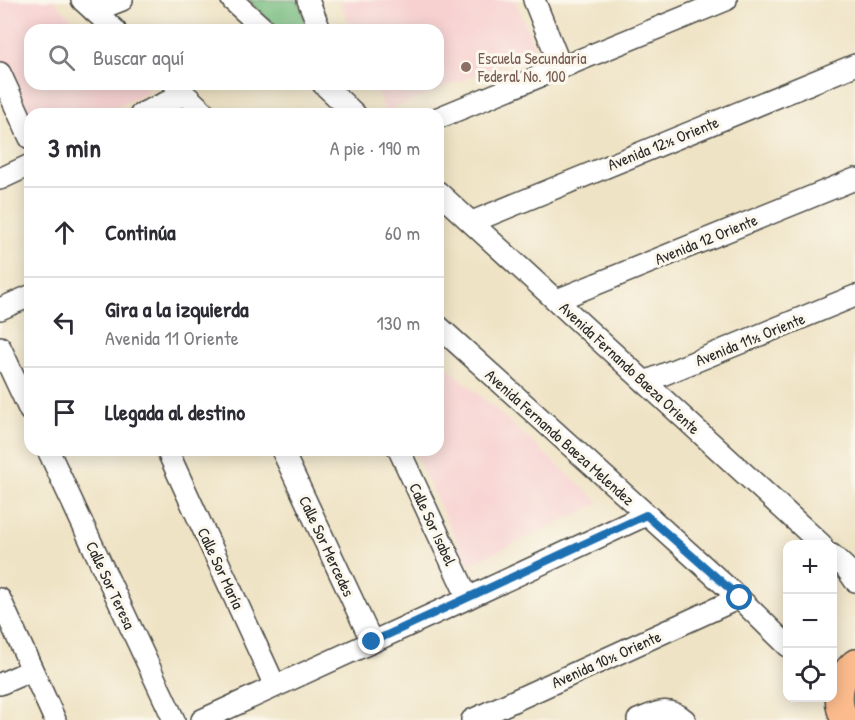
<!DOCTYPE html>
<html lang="es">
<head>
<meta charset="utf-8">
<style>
	:root { --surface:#fff; --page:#f7f7f7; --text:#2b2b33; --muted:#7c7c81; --line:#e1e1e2 }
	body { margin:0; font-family:"Patrick Hand",sans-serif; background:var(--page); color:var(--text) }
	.controls { position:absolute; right:18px; bottom:18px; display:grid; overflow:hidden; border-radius:12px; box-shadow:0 3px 15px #0003 }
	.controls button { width:54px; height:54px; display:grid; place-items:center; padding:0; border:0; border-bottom:2px solid var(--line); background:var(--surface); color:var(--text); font:30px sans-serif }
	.stop { position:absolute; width:18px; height:18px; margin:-14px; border:4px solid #1f6fb2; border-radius:50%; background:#fff }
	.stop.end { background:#1f6fb2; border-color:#fff; box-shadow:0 2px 6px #0008 }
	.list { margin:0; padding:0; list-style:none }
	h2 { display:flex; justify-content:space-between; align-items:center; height:78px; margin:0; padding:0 24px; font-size:26px }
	h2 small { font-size:20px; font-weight:400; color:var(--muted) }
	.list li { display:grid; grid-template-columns:39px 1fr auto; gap:18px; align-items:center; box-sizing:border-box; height:90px; padding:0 24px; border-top:2px solid var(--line) }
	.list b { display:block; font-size:22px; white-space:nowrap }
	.list p { margin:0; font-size:20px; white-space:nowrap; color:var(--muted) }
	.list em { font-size:20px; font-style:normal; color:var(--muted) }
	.icon { flex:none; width:33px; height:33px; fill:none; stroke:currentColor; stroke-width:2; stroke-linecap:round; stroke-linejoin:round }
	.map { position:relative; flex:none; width:855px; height:720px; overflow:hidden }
	.search { position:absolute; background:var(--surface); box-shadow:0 3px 15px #0003; left:24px; top:24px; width:420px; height:66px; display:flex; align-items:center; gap:15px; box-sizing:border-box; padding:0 21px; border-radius:18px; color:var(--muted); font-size:22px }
	.panel { position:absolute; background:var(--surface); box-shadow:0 3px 15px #0003; left:24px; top:108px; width:420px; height:348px; border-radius:18px }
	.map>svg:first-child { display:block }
</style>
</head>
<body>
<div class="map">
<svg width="855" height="720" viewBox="0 0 855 720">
	<rect width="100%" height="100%" fill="#fbf7ec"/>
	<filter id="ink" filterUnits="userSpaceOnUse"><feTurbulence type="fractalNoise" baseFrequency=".0167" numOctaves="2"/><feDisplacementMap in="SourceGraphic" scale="12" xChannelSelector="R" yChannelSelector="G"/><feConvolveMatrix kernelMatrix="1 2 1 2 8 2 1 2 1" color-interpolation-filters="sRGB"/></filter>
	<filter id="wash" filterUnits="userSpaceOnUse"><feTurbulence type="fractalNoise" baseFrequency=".008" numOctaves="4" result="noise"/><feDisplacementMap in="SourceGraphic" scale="24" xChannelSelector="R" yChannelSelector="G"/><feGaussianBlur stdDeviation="1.35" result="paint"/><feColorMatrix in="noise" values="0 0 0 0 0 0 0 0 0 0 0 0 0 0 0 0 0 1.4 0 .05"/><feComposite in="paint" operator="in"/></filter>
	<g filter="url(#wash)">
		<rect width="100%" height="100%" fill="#efe3c5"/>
		<g fill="#f7d0d0">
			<polygon points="0,0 53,0 84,30 30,30 30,84 141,84 150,92 101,114 30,114 30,124 0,58"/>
			<polygon points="340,0 515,0 536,50 385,112 374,84 438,84 438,30 352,30"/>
			<polygon points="438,358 600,503 468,565 413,450 438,450"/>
		</g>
		<polygon fill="#78bd81" stroke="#527456" stroke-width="1.5" points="248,0 298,0 309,30 279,30"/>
	</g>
	<g filter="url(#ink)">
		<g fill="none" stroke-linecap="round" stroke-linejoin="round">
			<defs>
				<g id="minor">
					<polyline points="82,0 115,30"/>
					<polyline points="232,0 265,30"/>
					<polyline points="308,0 320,30"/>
					<polyline points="534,0 561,67"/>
					<polyline points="94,11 122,0"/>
					<polyline points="0,73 30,138"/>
					<polyline points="174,84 206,114"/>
					<polyline points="323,84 355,114"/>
					<polyline points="141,114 185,94"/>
					<polyline points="438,118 726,0"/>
					<polyline points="0,179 30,165"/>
					<polyline points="438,192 821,544"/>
					<polyline points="472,222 855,65"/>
					<polyline points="557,300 855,179"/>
					<polyline points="0,309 30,296"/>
					<polyline points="438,326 739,598 788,646"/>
					<polyline points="0,347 30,411"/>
					<polyline points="645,382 855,296"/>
					<polyline points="48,450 174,720"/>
					<polyline points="167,450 275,686"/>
					<polyline points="282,450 372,642"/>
					<polyline points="399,450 468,598"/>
					<polyline points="832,555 846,568 855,581"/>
					<polyline points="0,599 55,720"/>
					<polyline points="0,684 32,670"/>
					<polyline points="202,720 468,598 646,515"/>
					<polyline points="472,720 739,598"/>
					<path d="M 638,720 C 656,713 668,705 685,720"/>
				</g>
				<path id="major" d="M 845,720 C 835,701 838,677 855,663"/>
			</defs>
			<use href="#minor" stroke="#484742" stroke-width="24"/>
			<use href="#major" stroke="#484742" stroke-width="30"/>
			<use href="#minor" stroke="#fff" stroke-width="21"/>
			<use href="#major" stroke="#fbbb8c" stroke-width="27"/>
		</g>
	</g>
	<g fill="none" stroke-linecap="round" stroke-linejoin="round" filter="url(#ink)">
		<polyline stroke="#1f6fb2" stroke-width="8" points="372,642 646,515 740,598"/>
	</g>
	<circle fill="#8d6e63" stroke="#fbf7ec" stroke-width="2" cx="466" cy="67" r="6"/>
	<g text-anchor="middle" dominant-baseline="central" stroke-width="6" stroke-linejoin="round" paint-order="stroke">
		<g font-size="16" fill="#785e54" stroke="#fbf7ec" text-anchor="start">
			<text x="478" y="58">Escuela Secundaria<tspan x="478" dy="18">Federal No. 100</tspan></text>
		</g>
		<g font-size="16" fill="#2b2b2b" stroke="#fbf7ec">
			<text transform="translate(663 143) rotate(-22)">Avenida 12½ Oriente</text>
			<text transform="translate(706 239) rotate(-22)">Avenida 12 Oriente</text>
			<text transform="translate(750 339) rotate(-22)">Avenida 11½ Oriente</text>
			<text transform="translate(630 368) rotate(43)">Avenida Fernando Baeza Oriente</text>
			<text transform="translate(560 437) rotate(42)">Avenida Fernando Baeza Melendez</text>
			<text transform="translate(433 524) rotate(65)">Calle Sor Isabel</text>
			<text transform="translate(327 546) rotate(65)">Calle Sor Mercedes</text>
			<text transform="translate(221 568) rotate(65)">Calle Sor María</text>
			<text transform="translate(111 585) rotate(65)">Calle Sor Teresa</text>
			<text transform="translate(606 659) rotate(-24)">Avenida 10½ Oriente</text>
		</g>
	</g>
</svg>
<div class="controls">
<button>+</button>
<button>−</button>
<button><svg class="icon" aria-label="locate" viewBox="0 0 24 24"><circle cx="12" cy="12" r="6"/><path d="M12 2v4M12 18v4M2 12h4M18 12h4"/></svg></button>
</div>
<div class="stop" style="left:740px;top:598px"></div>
<div class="stop end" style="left:372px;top:642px"></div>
<div class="search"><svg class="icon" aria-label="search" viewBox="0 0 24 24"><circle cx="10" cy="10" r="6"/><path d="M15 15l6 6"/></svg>Buscar aquí</div>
<section class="panel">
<h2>3 min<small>A pie · 190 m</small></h2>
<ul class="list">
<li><svg class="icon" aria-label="ahead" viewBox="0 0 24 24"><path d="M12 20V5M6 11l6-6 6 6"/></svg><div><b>Continúa</b></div><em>60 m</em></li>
<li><svg class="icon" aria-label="left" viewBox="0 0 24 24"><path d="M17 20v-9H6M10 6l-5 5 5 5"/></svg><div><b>Gira a la izquierda</b><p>Avenida 11 Oriente</p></div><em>130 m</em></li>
<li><svg class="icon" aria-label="arrive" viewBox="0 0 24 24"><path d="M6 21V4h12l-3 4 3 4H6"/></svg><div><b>Llegada al destino</b></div></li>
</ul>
</section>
</div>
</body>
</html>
